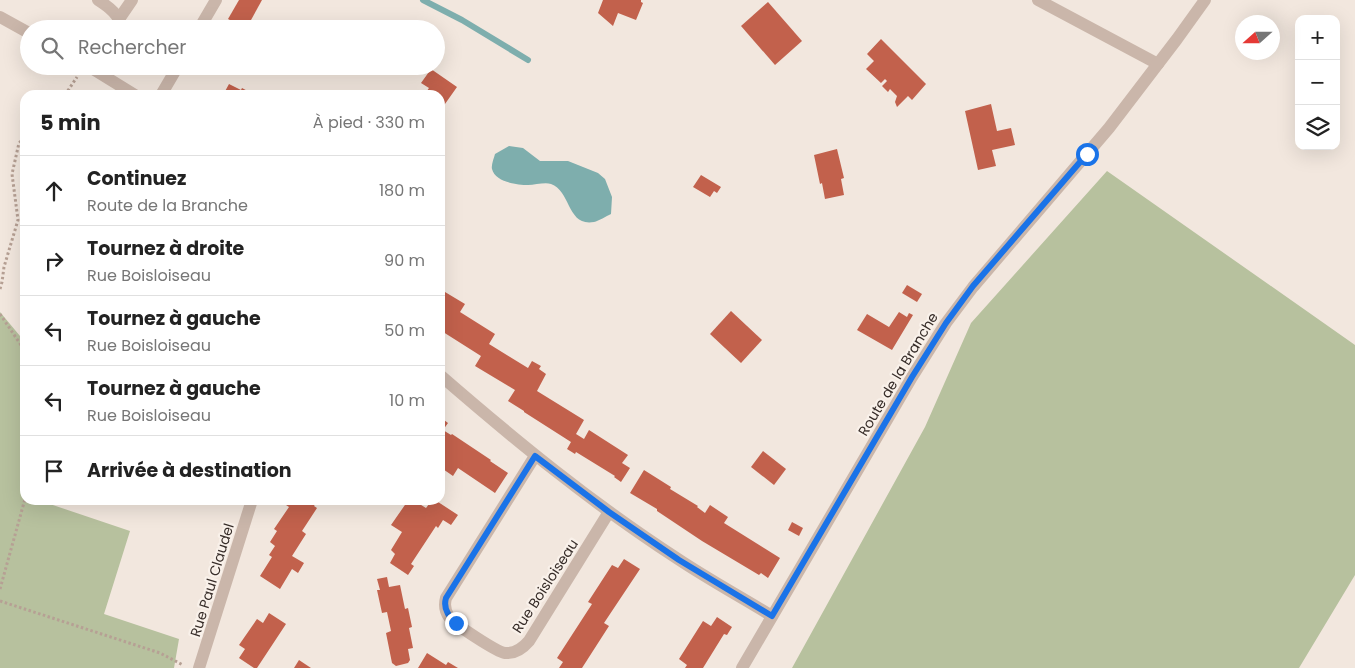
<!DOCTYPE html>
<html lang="fr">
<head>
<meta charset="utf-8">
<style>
	:root { --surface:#fff; --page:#f2f2f2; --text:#222; --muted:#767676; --line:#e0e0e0 }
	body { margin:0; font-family:Poppins,sans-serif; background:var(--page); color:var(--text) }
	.controls { position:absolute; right:15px; top:15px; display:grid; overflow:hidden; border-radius:10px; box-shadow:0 5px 20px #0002 }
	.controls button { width:45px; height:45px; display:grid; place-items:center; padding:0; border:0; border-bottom:1px solid var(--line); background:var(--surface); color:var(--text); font:25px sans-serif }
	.compass { position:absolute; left:1235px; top:15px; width:45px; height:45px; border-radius:50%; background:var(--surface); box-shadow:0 5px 20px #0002; rotate:249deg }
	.stop { position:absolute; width:15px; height:15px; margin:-11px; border:4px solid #1a73e8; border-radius:50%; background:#fff }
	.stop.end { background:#1a73e8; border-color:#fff; box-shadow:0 1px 5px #0008 }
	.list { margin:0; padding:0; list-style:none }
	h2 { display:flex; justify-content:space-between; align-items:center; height:65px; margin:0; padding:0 20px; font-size:21px }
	h2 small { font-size:16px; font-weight:400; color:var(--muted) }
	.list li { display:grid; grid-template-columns:32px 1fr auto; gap:15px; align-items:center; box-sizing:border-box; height:70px; padding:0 20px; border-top:1px solid var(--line) }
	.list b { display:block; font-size:19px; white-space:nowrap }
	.list p { margin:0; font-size:16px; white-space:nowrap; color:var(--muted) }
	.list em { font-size:16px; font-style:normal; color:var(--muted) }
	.icon { flex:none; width:28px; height:28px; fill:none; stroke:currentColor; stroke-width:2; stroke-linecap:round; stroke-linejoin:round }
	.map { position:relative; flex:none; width:1355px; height:668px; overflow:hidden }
	.search { position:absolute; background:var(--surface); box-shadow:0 5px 20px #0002; left:20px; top:20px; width:425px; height:55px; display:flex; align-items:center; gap:12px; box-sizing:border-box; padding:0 18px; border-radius:28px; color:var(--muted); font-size:19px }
	.panel { position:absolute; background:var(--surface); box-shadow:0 5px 20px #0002; left:20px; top:90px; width:425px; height:415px; border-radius:15px }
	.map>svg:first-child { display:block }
</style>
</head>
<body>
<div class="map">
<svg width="1355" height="668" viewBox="0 0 1355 668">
	<rect width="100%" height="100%" fill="#f2e7de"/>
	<g fill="#b7c19e">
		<polygon points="1107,171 1355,345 1355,575 1299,668 792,668 925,427 971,323"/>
		<polygon points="0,312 25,342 25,500 38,500 130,531 104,614 179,639 174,668 0,668"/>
	</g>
	<path fill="#7eaead" d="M 509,146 L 523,148 L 540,161 L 568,161 L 598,173 L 605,179 L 612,197 L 611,214 C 606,216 599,221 594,222 C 567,227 571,191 551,184 C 545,182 535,185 528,185 C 517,185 495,182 492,169 C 491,165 494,158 495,154 Z"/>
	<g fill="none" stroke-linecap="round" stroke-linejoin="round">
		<polyline stroke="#7eaead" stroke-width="6" points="423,0 462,20 528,60"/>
	</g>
	<g fill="#c2614c">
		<polygon points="239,0 262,0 246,29 228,19"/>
		<polygon points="603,0 641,0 641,2 643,3 636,20 618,13 613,26 598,13"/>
		<polygon points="768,2 802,41 775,65 741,26"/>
		<polygon points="881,39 926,84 912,100 908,96 897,107 895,102 897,96 890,89 888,92 882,86 887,81 885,79 881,83 866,69 874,61 867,54"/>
		<polygon points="431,69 457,87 440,111 440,95 424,95 429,88 421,83"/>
		<polygon points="229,84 241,90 242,88 255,95 223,95"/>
		<polygon points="991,104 997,131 1011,128 1015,145 992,150 996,166 978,170 965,111"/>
		<polygon points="837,149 844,178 841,179 844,195 825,199 822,183 820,184 814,155"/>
		<polygon points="701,175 721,187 717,193 714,191 710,197 693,187"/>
		<polygon points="907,285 922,294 917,302 902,293"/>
		<polygon points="440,289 465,304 460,312 495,334 489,344 528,368 532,361 541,366 539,369 546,374 537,391 584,420 576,434 584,439 589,430 628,455 622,463 630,468 621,482 614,477 615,476 576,452 575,454 567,449 571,442 524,412 524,411 508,401 515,390 475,366 481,356 440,330"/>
		<polygon points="731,311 762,340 741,363 710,334"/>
		<polygon points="899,312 907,317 909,313 913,315 892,350 857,330 867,314 889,327"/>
		<polygon points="440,417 448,423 443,430 451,435 452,434 491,460 490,461 508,473 495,493 458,468 453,476 440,467"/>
		<polygon points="763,451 786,469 774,485 751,467"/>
		<polygon points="644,470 671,487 670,489 698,506 697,507 705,513 710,505 728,517 724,523 780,558 768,578 761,573 759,575 702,541 657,511 657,509 630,493"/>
		<polygon points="122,500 155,500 155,501 122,505"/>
		<polygon points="289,500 318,500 314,506 317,508 302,531 306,534 292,556 304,563 298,573 292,569 280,589 260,576 272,557 269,555 275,546 270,542 277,531 274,529 289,507 286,505"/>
		<polygon points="411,500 413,500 426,508 432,500 435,500 458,515 451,525 443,520 438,528 436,526 411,564 414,566 408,575 390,563 395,554 391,550 402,532 391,525 407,502"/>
		<polygon points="792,522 803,528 799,536 788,530"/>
		<polygon points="624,559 640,569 604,623 609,626 582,668 559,668 563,662 557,658 592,604 588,602 612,565 618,568"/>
		<polygon points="387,577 389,587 400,585 405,609 408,608 412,627 409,628 413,648 408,649 410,660 408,663 396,666 392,663 386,633 391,631 387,612 382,613 377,590 380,590 377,579"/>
		<polygon points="269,613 286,624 257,668 254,668 239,658 245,649 239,645 257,619 263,623"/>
		<polygon points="717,617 732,627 727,635 724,634 703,668 685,668 687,665 679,659 703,621 711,626"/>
		<polygon points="427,653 446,665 448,662 458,668 418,668"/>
		<polygon points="299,660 311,668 294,668"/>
	</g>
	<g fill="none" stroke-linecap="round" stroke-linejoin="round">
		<g stroke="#b6a094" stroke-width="3" stroke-dasharray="2.5 2.5" stroke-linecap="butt">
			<polyline points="65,95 77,77"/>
			<polyline points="0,289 2,282 4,267 18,220 12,174 19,143 25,137"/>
			<polyline points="0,314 25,351"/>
			<polyline points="0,589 25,499"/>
			<polyline points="0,601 160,653 183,665"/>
		</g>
		<g stroke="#cab6aa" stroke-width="12">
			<path d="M 98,0 C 109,7 120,15 122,29"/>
			<polyline points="1038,0 1158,64"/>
			<polyline points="0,17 29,33"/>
			<polyline points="119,19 132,0"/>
			<polyline points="199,29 216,0"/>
			<polyline points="88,66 135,95"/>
			<polyline points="161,95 178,66"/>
			<path d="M 440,375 C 516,441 593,504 678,559 C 708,579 741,597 772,616"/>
			<path d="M 535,456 L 446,598 C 444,605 445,611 449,617 C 454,624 497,652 505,653 C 515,654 523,648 529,641 L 609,512"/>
			<polyline points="199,668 252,500"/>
			<polyline points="742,668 912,377 946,323 973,287 1109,128 1177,39 1205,0"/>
		</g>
	</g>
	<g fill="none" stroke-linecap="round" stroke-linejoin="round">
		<path stroke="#1a73e8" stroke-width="6" d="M 456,623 C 449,617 443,608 446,598 L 535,456 L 609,512 L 679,560 L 772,616 L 912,377 L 946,323 L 973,286 L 1087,154"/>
	</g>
	<g text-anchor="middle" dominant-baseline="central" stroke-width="4.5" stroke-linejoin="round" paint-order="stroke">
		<g font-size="14" fill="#372d29" stroke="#f9f1ea">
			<text transform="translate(898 374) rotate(-59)">Route de la Branche</text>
			<text transform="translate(212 580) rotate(-73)">Rue Paul Claudel</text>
			<text transform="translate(545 586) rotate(-57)">Rue Boisloiseau</text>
		</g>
	</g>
</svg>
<div class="controls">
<button>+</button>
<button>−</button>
<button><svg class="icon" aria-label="layers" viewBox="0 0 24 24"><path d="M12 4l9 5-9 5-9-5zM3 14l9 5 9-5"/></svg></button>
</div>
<svg class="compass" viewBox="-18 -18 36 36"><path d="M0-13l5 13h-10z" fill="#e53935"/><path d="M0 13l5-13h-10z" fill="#767676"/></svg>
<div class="stop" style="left:1087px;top:154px"></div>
<div class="stop end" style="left:456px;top:623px"></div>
<div class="search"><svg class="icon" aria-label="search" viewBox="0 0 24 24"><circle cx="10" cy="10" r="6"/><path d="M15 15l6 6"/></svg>Rechercher</div>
<section class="panel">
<h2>5 min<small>À pied · 330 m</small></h2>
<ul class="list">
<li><svg class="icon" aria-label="ahead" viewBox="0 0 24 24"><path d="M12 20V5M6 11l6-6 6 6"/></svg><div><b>Continuez</b><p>Route de la Branche</p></div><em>180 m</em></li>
<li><svg class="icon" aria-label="right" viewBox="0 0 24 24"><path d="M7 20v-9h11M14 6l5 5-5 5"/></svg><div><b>Tournez à droite</b><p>Rue Boisloiseau</p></div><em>90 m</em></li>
<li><svg class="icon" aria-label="left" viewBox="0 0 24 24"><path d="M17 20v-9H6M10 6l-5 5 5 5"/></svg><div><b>Tournez à gauche</b><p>Rue Boisloiseau</p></div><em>50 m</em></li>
<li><svg class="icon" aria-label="left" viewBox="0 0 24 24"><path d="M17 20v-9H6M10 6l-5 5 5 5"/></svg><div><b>Tournez à gauche</b><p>Rue Boisloiseau</p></div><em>10 m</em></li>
<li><svg class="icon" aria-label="arrive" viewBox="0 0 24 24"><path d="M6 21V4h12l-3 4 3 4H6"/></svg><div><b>Arrivée à destination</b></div></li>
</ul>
</section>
</div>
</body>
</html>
